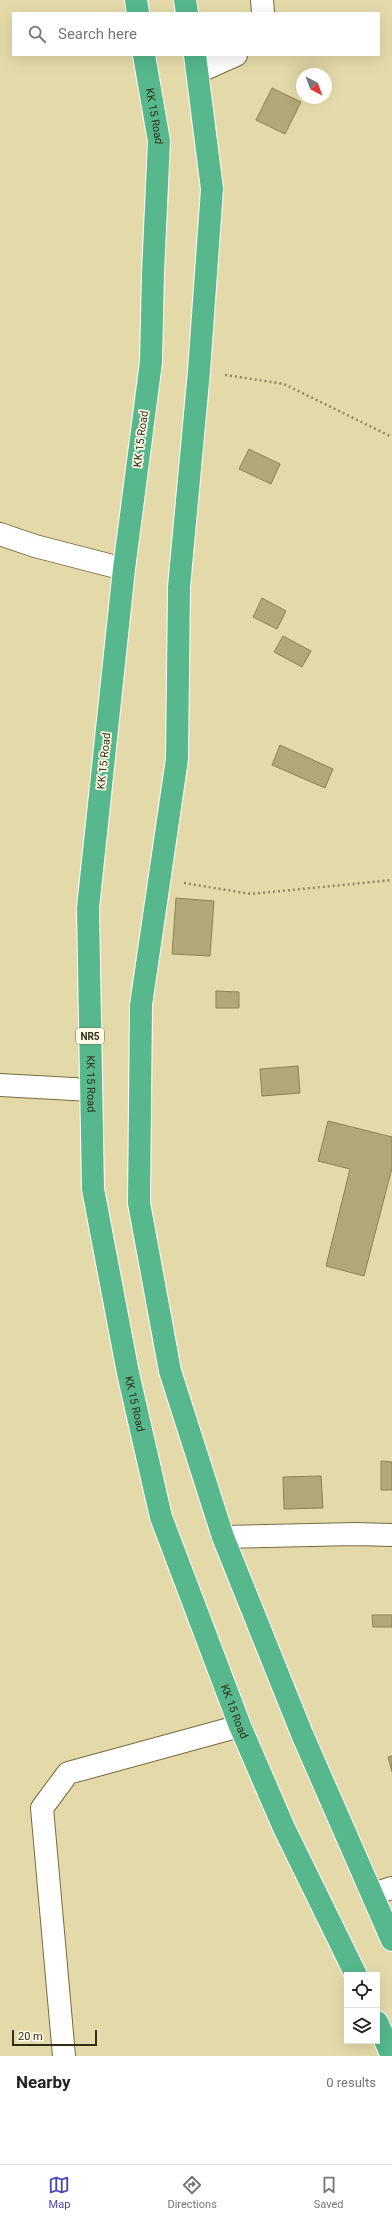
<!DOCTYPE html>
<html lang="en">
<head>
<meta charset="utf-8">
<style>
	:root { --surface:#fff; --page:#f2f2f2; --text:#222; --muted:#767676; --line:#e0e0e0; --accent:#4a44bb }
	body { margin:0; font-family:Roboto,sans-serif; background:var(--page); color:var(--text) }
	.controls { position:absolute; right:12px; bottom:12px; display:grid; overflow:hidden; border-radius:0px; box-shadow:0 4px 16px #0002 }
	.controls button { width:36px; height:36px; display:grid; place-items:center; padding:0; border:0; border-bottom:1px solid var(--line); background:var(--surface); color:var(--text); font:20px sans-serif }
	.compass { position:absolute; left:296px; top:68px; width:36px; height:36px; border-radius:50%; background:var(--surface); box-shadow:0 4px 16px #0002; rotate:139deg }
	.scale { position:absolute; left:12px; bottom:10px; width:85px; box-sizing:border-box; padding-left:4px; border:2px solid #312d1a; border-top:0; font-size:11px; line-height:14px; white-space:nowrap; color:#312d1a; -webkit-text-stroke:3px #fefbe7; paint-order:stroke }
	.list { margin:0; padding:0; list-style:none }
	h2 { display:flex; justify-content:space-between; align-items:center; height:52px; margin:0; padding:0 16px; font-size:17px }
	h2 small { font-size:13px; font-weight:400; color:var(--muted) }
	.icon { flex:none; width:22px; height:22px; fill:none; stroke:currentColor; stroke-width:2; stroke-linecap:round; stroke-linejoin:round }
	.map { position:relative; flex:none; width:392px; height:2056px; overflow:hidden }
	.search { position:absolute; background:var(--surface); box-shadow:0 4px 16px #0002; left:12px; right:12px; top:12px; height:44px; display:flex; align-items:center; gap:10px; box-sizing:border-box; padding:0 14px; border-radius:0px; color:var(--muted); font-size:15px }
	.sheet { height:108px; background:var(--surface) }
	nav { display:flex; justify-content:space-around; align-items:center; box-sizing:border-box; height:56px; border-top:1px solid var(--line); background:var(--surface); font-size:11px; color:var(--muted) }
	nav a { display:grid; justify-items:center; gap:2px }
	nav .on { color:var(--accent) }
	.map>svg:first-child { display:block }
</style>
</head>
<body>
<div class="map">
<svg width="392" height="2056" viewBox="0 0 392 2056">
	<rect width="100%" height="100%" fill="#e4daa9"/>
	<g fill="#b1a879" stroke="#8c8354">
		<polygon points="272,88 301,102 285,134 256,120"/>
		<polygon points="249,449 280,464 271,484 239,469"/>
		<polygon points="262,598 286,611 277,629 253,617"/>
		<polygon points="283,636 311,651 302,667 274,652"/>
		<polygon points="280,745 333,769 325,788 272,765"/>
		<polygon points="176,898 214,901 210,956 172,954"/>
		<polygon points="216,991 239,992 239,1008 216,1008"/>
		<polygon points="298,1066 300,1093 262,1096 260,1069"/>
		<polygon points="328,1121 392,1137 392,1168 364,1276 326,1266 350,1169 318,1161"/>
		<polygon points="381,1461 392,1462 392,1490 381,1490"/>
		<polygon points="321,1476 323,1508 284,1509 283,1477"/>
		<polygon points="372,1615 392,1615 392,1627 373,1627"/>
		<polygon points="392,1756 392,1772 388,1757"/>
	</g>
	<g fill="none" stroke-linecap="round" stroke-linejoin="round">
		<defs>
			<g id="minor">
				<polyline points="262,0 263,13"/>
				<polyline points="198,72 236,55"/>
				<polyline points="0,534 35,546 124,569"/>
				<polyline points="0,1085 91,1090"/>
				<polyline points="223,1537 356,1534 392,1535"/>
				<polyline points="373,1894 392,1888"/>
				<polyline points="64,2056 42,1808 68,1773 240,1726"/>
			</g>
			<g id="trunk">
				<polyline points="136,0 138,13"/>
				<polyline points="185,0 187,13"/>
				<path id="s1" d="M 144,55 L 159,141 L 153,273 L 151,362 L 124,569 L 88,908 L 93,1189 L 128,1373 L 161,1517 L 240,1726 L 284,1828 L 356,1975"/>
				<polyline points="195,55 212,189 199,371 179,587 177,759 141,1005 139,1203 170,1371 223,1537 302,1734 392,1940"/>
				<polyline points="377,2022 392,2056"/>
			</g>
		</defs>
		<use href="#minor" stroke="#756c3e" stroke-width="24"/>
		<use href="#trunk" stroke="#fff" stroke-width="24"/>
		<g stroke="#918966" stroke-width="2.5" stroke-dasharray="2 3" stroke-linecap="butt">
			<polyline points="225,375 284,384 392,437"/>
			<polyline points="184,883 251,894 392,880"/>
		</g>
		<use href="#minor" stroke="#fff" stroke-width="22"/>
		<use href="#trunk" stroke="#56b88c" stroke-width="22"/>
	</g>
	<g text-anchor="middle" dominant-baseline="central" stroke-width="3.5" stroke-linejoin="round" paint-order="stroke">
		<rect fill="#fefbe7" stroke="#6e6b58" stroke-width="1" x="76" y="1028" width="28" height="16" rx="3"/>
		<g font-size="10" font-weight="bold" fill="#312d1a">
			<text x="90" y="1036">NR5</text>
		</g>
		<g font-size="11" fill="#312d1a" stroke="#fefbe7">
			<text stroke="none"><textPath href="#s1" startOffset="62">KK 15 Road</textPath></text>
			<text transform="translate(141 439) rotate(-83)">KK 15 Road</text>
			<text transform="translate(104 761) rotate(-84)">KK 15 Road</text>
			<text stroke="none"><textPath href="#s1" startOffset="1034">KK 15 Road</textPath></text>
			<text stroke="none"><textPath href="#s1" startOffset="1358">KK 15 Road</textPath></text>
			<text stroke="none"><textPath href="#s1" startOffset="1682">KK 15 Road</textPath></text>
		</g>
	</g>
</svg>
<div class="controls">
<button><svg class="icon" aria-label="locate" viewBox="0 0 24 24"><circle cx="12" cy="12" r="6"/><path d="M12 2v4M12 18v4M2 12h4M18 12h4"/></svg></button>
<button><svg class="icon" aria-label="layers" viewBox="0 0 24 24"><path d="M12 4l9 5-9 5-9-5zM3 14l9 5 9-5"/></svg></button>
</div>
<svg class="compass" viewBox="-18 -18 36 36"><path d="M0-13l5 13h-10z" fill="#e53935"/><path d="M0 13l5-13h-10z" fill="#767676"/></svg>
<div class="scale">20 m</div>
<div class="search"><svg class="icon" aria-label="search" viewBox="0 0 24 24"><circle cx="10" cy="10" r="6"/><path d="M15 15l6 6"/></svg>Search here</div>
</div>
<section class="sheet">
<h2>Nearby<small>0 results</small></h2>
<ul class="list">
</ul>
</section>
<nav>
<a class="on"><svg class="icon" aria-label="map" viewBox="0 0 24 24"><path d="M3 6l6-2 6 2 6-2v14l-6 2-6-2-6 2zM9 4v14M15 6v14"/></svg>Map</a>
<a><svg class="icon" aria-label="directions" viewBox="0 0 24 24"><path d="M12 3l9 9-9 9-9-9zM9 14v-3h6M13 9l2 2-2 2"/></svg>Directions</a>
<a><svg class="icon" aria-label="saved" viewBox="0 0 24 24"><path d="M7 4h10v16l-5-4-5 4z"/></svg>Saved</a>
</nav>
</body>
</html>
